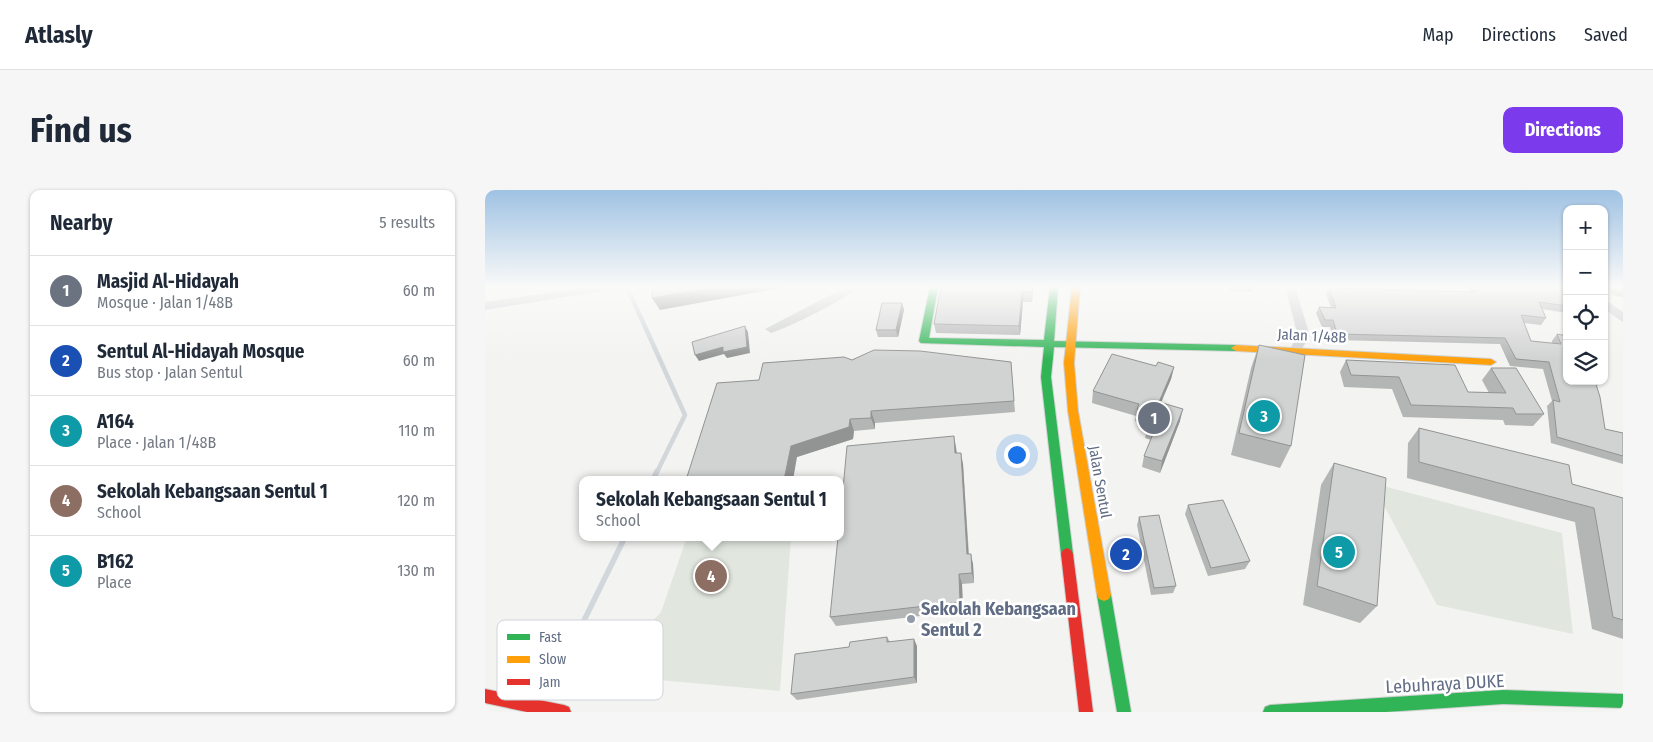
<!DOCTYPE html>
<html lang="en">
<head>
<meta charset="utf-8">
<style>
	:root { --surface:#fff; --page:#f6f6f7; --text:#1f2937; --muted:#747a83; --line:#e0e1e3; --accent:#7c3aed }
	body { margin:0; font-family:"Fira Sans Condensed",sans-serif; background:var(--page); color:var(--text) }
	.controls { position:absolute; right:15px; top:15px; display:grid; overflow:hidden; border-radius:10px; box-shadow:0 1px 4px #0004 }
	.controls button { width:45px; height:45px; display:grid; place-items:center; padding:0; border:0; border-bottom:1px solid var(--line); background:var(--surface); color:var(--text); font:25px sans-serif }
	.you { position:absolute; left:531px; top:264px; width:18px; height:18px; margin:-12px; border:4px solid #fff; border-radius:50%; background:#1a73e8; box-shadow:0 0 0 8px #1a73e833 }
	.badge { display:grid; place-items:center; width:32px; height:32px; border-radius:50%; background:var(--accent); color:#fff; font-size:16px; font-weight:700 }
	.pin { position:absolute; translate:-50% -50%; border:2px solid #fff; box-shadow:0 1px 5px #0006 }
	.popup { position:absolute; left:94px; top:286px; width:265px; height:65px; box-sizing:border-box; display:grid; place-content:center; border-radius:10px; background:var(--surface); filter:drop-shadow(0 1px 4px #0005); font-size:16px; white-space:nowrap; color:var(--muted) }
	.popup b { font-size:19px; color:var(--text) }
	.popup::after { content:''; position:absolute; left:50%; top:100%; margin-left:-10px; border:10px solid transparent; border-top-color:var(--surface) }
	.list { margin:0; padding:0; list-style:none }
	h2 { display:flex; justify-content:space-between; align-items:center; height:65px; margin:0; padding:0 20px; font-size:21px }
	h2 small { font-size:16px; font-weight:400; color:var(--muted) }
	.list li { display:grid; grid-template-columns:32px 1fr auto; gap:15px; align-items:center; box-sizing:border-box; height:70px; padding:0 20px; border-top:1px solid var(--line) }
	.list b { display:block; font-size:19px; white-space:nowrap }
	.list p { margin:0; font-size:16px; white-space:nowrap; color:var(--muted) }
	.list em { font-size:16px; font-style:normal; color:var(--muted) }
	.icon { flex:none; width:28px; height:28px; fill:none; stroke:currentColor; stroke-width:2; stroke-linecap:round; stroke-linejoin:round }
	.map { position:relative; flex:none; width:1138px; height:522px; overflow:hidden; border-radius:10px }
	header { display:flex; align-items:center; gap:30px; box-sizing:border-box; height:70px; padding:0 25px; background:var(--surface); border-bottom:1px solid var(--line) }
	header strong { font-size:24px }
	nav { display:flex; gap:28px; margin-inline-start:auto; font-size:18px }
	.intro { display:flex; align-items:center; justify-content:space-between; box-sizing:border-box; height:120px; padding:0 30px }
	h1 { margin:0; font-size:35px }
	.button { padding:12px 22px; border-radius:10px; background:var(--accent); color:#fff; font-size:18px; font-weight:700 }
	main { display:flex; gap:30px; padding:0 30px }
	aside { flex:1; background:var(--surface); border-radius:10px; box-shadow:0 1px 4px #0004 }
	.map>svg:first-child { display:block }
</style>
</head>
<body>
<header>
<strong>Atlasly</strong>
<nav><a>Map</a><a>Directions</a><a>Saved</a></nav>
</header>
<div class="intro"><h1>Find us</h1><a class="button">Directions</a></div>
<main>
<aside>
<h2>Nearby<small>5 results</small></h2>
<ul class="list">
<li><span class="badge" style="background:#6b7280">1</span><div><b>Masjid Al-Hidayah</b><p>Mosque · Jalan 1/48B</p></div><em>60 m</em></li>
<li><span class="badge" style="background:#1a4fb4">2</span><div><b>Sentul Al-Hidayah Mosque</b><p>Bus stop · Jalan Sentul</p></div><em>60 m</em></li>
<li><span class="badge" style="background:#0f9aa8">3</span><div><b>A164</b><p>Place · Jalan 1/48B</p></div><em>110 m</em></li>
<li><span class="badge" style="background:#8d6e63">4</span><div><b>Sekolah Kebangsaan Sentul 1</b><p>School</p></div><em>120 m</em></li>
<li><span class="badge" style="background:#0f9aa8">5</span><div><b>B162</b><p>Place</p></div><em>130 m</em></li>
</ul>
</aside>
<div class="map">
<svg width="1138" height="522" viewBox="0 0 1138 522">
	<rect width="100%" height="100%" fill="#f3f4f1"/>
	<g fill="#e1e7df">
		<polygon points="887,293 1077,343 1088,444 952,415"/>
		<polygon points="202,347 306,347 295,501 118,485 176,422"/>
	</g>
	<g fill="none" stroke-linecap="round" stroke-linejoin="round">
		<polyline stroke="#d1d7db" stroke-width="4.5" points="142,97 200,225 172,282"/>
		<g stroke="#d1d7db" stroke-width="5.5">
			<polyline points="168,290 172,281"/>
			<polyline points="49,504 84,461 140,347"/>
		</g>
		<defs>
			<g id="fast">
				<polygon points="445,97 453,97 444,148 559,150 565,97 573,97 569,151 751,155 756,158 751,161 569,157 566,187 588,364 586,368 582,370 578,368 576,364 556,187 559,157 436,153 434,151"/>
				<polygon points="619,399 624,401 626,405 646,522 632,522 612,405 614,401"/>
				<polygon points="1018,500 1138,504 1138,518 1018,514 901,522 778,522 780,517 785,515"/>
			</g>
			<g id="slow">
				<polygon points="587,97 595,97 589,173 593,221 626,405 624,409 619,411 614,409 612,405 583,221 579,173"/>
				<polygon points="751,155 1006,169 1011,172 1006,175 751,161 746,158"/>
			</g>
			<g id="jam">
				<polygon points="582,358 586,360 588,364 608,522 594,522 576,364 578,360"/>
				<polygon points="0,499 79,515 84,517 86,522 42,522 0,513"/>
			</g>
		</defs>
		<use href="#fast" stroke="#cfd1d2" stroke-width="2"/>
		<use href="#slow" stroke="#cfd1d2" stroke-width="2"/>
		<use href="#jam" stroke="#cfd1d2" stroke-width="2"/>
		<g fill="#cfd0d1" fill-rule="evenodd">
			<polygon points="104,97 129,97 124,100 0,120 0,112"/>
			<path d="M 361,97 L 372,97 C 363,109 302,138 286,143 L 280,139 Z"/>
			<polygon points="800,97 810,97 825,146 814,163 810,164 804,160 813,146"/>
			<polygon points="1119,109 1138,122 1138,132 1119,119"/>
		</g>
		<use href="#fast" fill="#30b455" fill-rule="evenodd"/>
		<use href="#slow" fill="#ff9f0a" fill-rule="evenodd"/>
		<use href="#jam" fill="#e5322d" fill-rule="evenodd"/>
	</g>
	<g fill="#b4b5b5">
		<polygon points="456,97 548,97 547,112 538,112 535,145 451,143 449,134"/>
		<polygon points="743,97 769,97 767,102 744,101"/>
		<polygon points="984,97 1082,97 1082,123 1057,119 1061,128 1056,135 1039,133 1046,151 1067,153 1067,151 1072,144 1120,239 1138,243 1138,274 1066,253 1062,216 1067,211 1058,179 1025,176 1015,154 849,150 845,137 837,137 831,123 834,117 846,117 841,104 844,98 985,102"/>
		<polygon points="1124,97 1138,97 1138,107 1127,105"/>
		<polygon points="417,113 419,120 413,147 393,147 391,140"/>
		<polygon points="774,155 806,256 795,278 746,265 766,178"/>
		<polygon points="367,170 526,172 530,222 390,233 390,239 369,241 368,249 312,267 274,190"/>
		<polygon points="861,170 983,202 1004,203 997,190 1006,178 1059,224 1048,236 1020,235 1018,230 918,227 907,199 859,197 855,182"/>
		<polygon points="671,176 689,177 686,189 676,213 695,231 675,283 657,277 659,266 666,250 660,248 663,235 650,231 651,226 607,213 608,201"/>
		<polygon points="934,238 1087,294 1138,308 1138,449 1107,439 1090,332 922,288 923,253"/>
		<polygon points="471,257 472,263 478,274 484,364 488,374 489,393 477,394 478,421 351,436 345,427"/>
		<polygon points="849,273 892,416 875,433 818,415 836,295"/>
		<polygon points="703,315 765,371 760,379 723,386 700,324"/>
		<polygon points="654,327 691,396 688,403 666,405 652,335"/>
		<polygon points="402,447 405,452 432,456 432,493 312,510 306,504 364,457"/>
	</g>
	<g fill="#929393">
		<polygon points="229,97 301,97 175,120 167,108"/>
		<polygon points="547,97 548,97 547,112"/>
		<polygon points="537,102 538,112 535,145 534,136"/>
		<polygon points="417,113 419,120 413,147 411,140"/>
		<polygon points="260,136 263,142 265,163 242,168 239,164 214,171 210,165"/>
		<polygon points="689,177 686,189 671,224 674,212"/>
		<polygon points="698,219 695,231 675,283 677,271"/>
		<polygon points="386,221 390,233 390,239 386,228"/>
		<polygon points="365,229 369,241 368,249 312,267 308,290 299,290 306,256"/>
		<polygon points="469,246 471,257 472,274 470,263"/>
		<polygon points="476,263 478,274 484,374 482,364"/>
		<polygon points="486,364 488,374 489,393 487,383"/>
		<polygon points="474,384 477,394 478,421 475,412"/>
		<polygon points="429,449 432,456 432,493 429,487"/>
	</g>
	<g fill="#d1d2d2" stroke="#929393">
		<polygon points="168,97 229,97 167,108"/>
		<polygon points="456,97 547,97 547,102 537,102 534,136 449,134"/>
		<polygon points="990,97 1082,97 1082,116 1054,112 1061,128 1036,125 1046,151 1076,154 1072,144 1082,146 1082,191 1110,191 1115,207 1120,239 1138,243 1138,266 1072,247 1068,210 1075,212 1064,172 1031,169 1020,148 852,144 848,130 840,130 834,117 851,118 844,98 991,102"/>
		<polygon points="1132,97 1138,97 1138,99 1133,98"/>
		<polygon points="397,113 417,113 411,140 391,140"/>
		<polygon points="260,136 262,157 238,162 238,157 210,165 207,152"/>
		<polygon points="774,155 820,165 806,256 754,243"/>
		<polygon points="389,160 435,161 526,172 529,211 386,221 386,228 365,229 364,237 306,256 299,290 201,290 232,193 274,190 278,173 359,167 367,170"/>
		<polygon points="627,164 671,176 673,172 689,177 674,212 698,219 677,271 659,266 670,239 662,236 667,224 652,219 654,214 608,201"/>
		<polygon points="861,170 970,175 983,202 1021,203 1006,178 1031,178 1059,224 1031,224 1028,218 926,215 914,187 866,185"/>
		<polygon points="934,238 1084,275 1087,294 1138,308 1138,430 1128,427 1109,318 934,272"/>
		<polygon points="469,246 470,263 476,263 482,364 486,364 487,383 474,384 475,412 345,427 353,347 355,347 355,331 362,256"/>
		<polygon points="849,273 901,288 892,416 832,396"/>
		<polygon points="738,310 765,371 726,378 703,315"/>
		<polygon points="674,325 691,396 669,398 654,327"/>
		<polygon points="402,447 402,452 429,449 429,487 306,504 310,464 364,457 365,452"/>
	</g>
	<linearGradient id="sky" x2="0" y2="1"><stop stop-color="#9fc2e3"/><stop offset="0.57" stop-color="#fafaf9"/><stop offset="1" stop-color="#fafaf9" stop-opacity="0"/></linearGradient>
	<rect width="1138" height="170" fill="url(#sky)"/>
	<circle fill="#949caa" stroke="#fff" stroke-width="2" cx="426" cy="429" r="5"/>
	<g text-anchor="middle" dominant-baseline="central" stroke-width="5" stroke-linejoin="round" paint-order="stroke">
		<g font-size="15" fill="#616d84" stroke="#fff">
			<text transform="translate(827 146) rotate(3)">Jalan 1/48B</text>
			<text transform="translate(615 292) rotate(80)">Jalan Sentul</text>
		</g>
		<g font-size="18" font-weight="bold" fill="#616d84" stroke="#fff" text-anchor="start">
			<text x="436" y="419">Sekolah Kebangsaan<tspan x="436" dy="21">Sentul 2</tspan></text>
		</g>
		<g font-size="18" fill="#616d84" stroke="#fff">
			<text transform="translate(960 494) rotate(-3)">Lebuhraya DUKE</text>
		</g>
	</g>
	<rect x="12" y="430" width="166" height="80" rx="8" fill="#fff" stroke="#d0d3da" stroke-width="1"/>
	<rect x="22" y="444" width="23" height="6" fill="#30b455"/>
	<rect x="22" y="466" width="23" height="7" fill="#ff9f0a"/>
	<rect x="22" y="489" width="23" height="6" fill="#e5322d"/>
	<g font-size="14" fill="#616d84">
		<text x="54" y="452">Fast</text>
		<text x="54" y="474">Slow</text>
		<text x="54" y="497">Jam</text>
	</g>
</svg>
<div class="controls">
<button>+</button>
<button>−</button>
<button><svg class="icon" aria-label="locate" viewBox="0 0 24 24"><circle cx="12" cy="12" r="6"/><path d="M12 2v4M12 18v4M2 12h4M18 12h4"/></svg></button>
<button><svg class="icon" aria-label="layers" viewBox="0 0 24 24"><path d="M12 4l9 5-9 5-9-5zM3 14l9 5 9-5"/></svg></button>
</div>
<div class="you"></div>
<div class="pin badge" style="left:669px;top:228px;background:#6b7280">1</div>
<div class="pin badge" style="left:641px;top:364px;background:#1a4fb4">2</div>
<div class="pin badge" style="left:779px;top:226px;background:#0f9aa8">3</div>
<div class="pin badge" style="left:226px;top:386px;background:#8d6e63">4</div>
<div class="popup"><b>Sekolah Kebangsaan Sentul 1</b>School</div>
<div class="pin badge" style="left:854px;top:362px;background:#0f9aa8">5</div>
</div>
</main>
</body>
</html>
